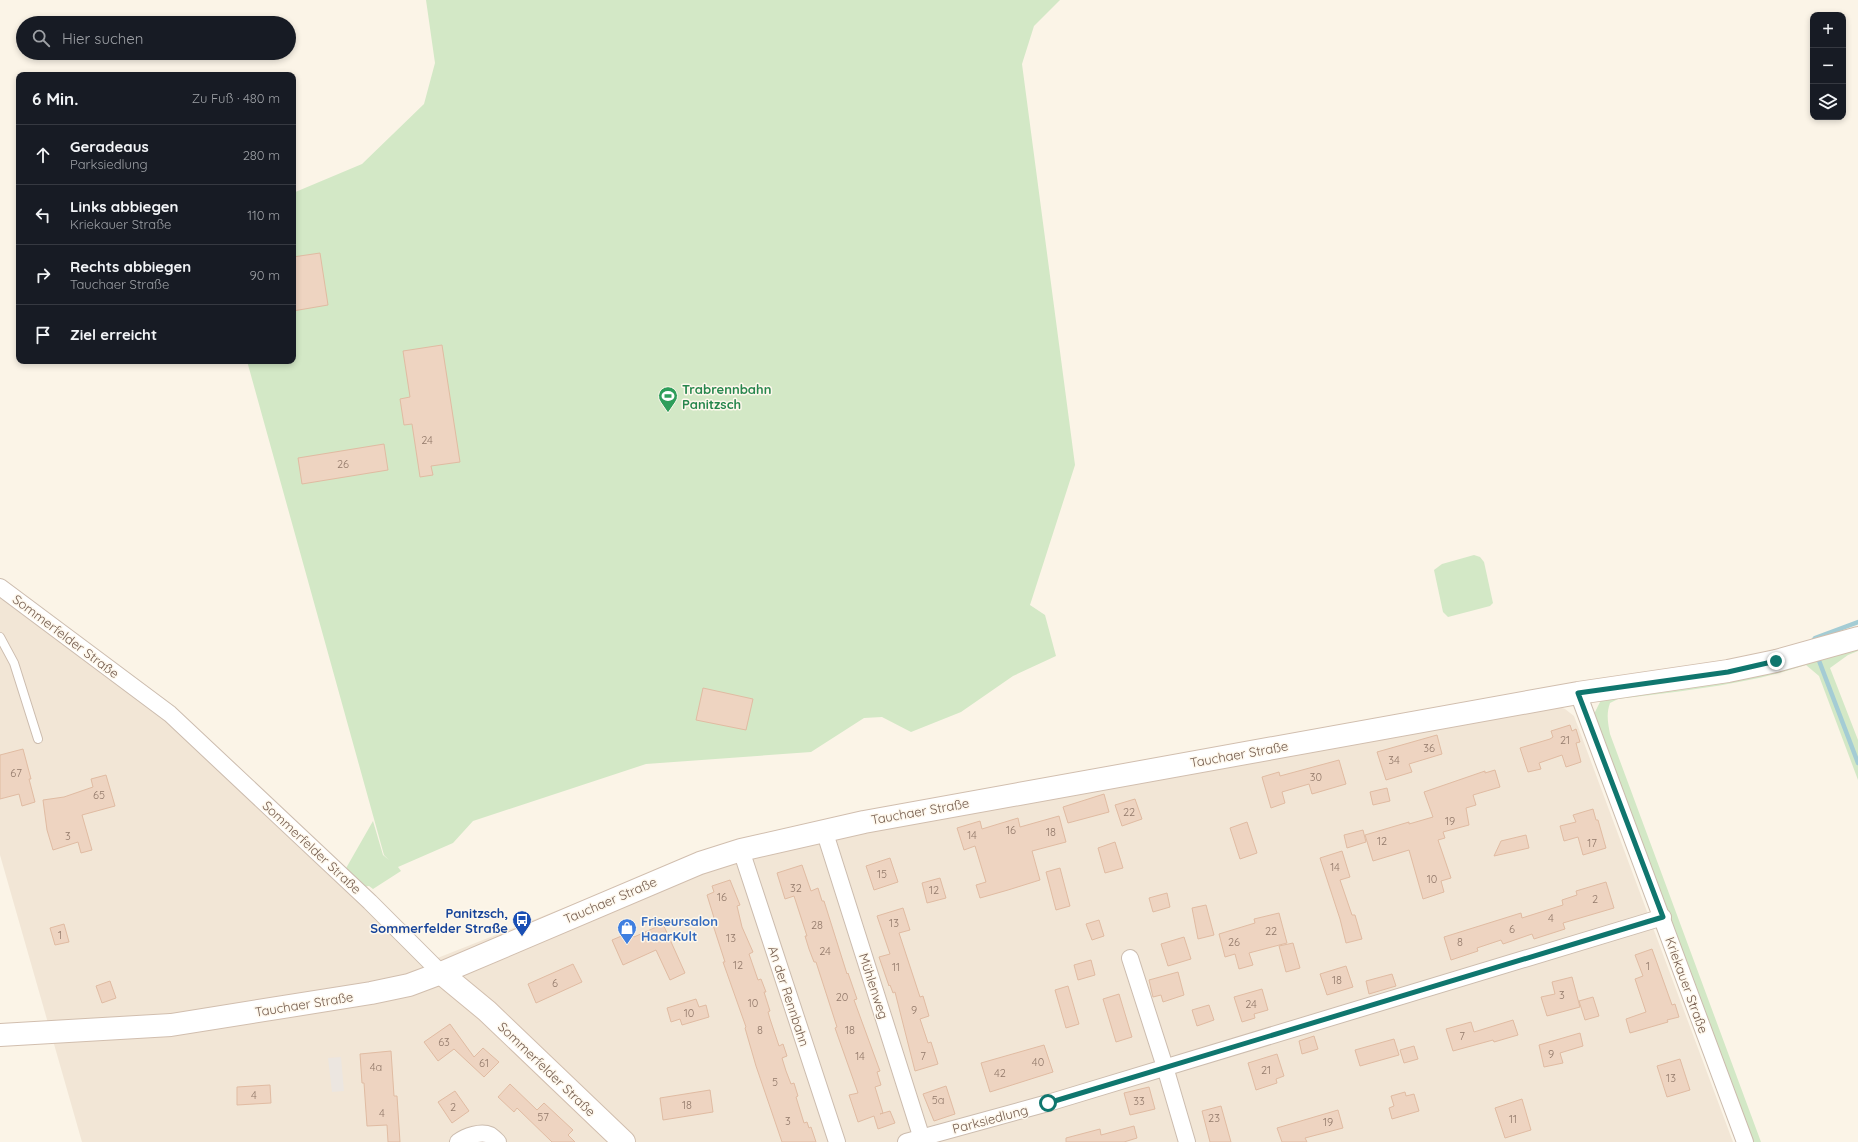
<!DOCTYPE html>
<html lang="de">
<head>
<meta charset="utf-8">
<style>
	:root { --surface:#171b24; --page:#242831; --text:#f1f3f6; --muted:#9ea1a6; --line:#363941 }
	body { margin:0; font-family:Quicksand,sans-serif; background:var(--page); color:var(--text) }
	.controls { position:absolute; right:12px; top:12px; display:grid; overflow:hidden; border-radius:8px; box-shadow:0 2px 6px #0003 }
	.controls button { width:36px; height:36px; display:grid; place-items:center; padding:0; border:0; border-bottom:1px solid var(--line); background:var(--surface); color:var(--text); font:20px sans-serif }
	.stop { position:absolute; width:12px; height:12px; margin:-9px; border:3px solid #0f766e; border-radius:50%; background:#fff }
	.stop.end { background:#0f766e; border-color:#fff; box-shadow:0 1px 4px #0008 }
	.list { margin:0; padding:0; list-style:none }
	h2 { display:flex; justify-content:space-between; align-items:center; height:52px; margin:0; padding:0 16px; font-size:17px }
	h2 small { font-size:13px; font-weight:400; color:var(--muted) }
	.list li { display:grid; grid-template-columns:26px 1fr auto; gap:12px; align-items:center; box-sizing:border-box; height:60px; padding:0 16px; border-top:1px solid var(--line) }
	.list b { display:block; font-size:15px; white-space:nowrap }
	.list p { margin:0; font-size:13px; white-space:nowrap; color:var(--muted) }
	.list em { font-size:13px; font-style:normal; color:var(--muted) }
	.icon { flex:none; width:22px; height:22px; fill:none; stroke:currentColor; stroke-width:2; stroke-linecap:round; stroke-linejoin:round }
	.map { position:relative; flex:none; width:1858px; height:1142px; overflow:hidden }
	.search { position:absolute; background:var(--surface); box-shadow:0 2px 6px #0003; left:16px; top:16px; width:280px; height:44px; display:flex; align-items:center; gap:10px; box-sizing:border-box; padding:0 14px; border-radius:22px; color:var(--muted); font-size:15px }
	.panel { position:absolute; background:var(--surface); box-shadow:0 2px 6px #0003; left:16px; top:72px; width:280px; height:292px; border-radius:8px }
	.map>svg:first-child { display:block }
</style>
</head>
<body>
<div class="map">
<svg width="1858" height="1142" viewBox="0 0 1858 1142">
	<rect width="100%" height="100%" fill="#fbf4e7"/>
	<polygon fill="#f2e6d6" points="0,587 166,713 430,961 621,885 735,864 763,851 842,832 1303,754 1559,707 1565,709 1574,716 1733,1142 82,1142 0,855"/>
	<polygon fill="#ece6e0" points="341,1057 344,1091 332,1092 328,1058"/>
	<g fill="#d3e8c6">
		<polygon points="426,0 1060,0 1034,26 1022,64 1075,465 1030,605 1045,615 1056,656 1013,676 961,712 911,732 882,717 864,718 811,752 646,764 473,821 453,843 398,867 401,871 373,889 369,886 363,887 0,582 0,579 95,651 345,870 373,821 383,855 389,860 384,855 247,361 293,361 293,193 362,164 424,104 435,63"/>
		<polygon points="1474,555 1480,557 1484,562 1493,603 1490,606 1448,617 1443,612 1434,570 1442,564"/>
		<path d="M 1858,644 L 1858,651 L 1848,655 L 1830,668 L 1858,740 L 1858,780 L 1819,676 L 1806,665 C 1745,685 1681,691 1618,699 L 1610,703 C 1606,714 1608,723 1610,734 L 1761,1142 L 1751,1142 L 1595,720 L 1595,712 L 1601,700 Z"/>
	</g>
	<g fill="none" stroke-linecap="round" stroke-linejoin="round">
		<g stroke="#a4ccd4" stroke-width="4.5">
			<polyline points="1812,642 1815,638 1858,622"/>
			<polyline points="1818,658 1858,763"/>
		</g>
	</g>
	<g fill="#eed4c1" stroke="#e0bba2">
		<polygon points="320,253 328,305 293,311 293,257"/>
		<polygon points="442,345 460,462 431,466 433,475 420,477 412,424 404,425 400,399 410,397 403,351"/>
		<polygon points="384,444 388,470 302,484 298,458"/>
		<polygon points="703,688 753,699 746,730 696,720"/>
		<polygon points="1570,725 1572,731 1576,729 1580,742 1576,743 1581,762 1566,767 1562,755 1539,763 1541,769 1528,772 1520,748 1550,739 1553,737 1551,731"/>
		<polygon points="1437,735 1442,754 1409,764 1412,772 1386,780 1377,752"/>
		<polygon points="23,749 31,779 29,779 35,802 22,806 19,794 0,799 0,755"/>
		<polygon points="1339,760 1346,784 1312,794 1309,784 1282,792 1285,803 1271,808 1262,777 1279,772 1280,776"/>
		<polygon points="1495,770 1500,787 1473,795 1476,805 1466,808 1469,825 1443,832 1445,838 1438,840 1451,878 1441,881 1444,892 1423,899 1409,850 1373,861 1365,835 1409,822 1409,824 1433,817 1424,792 1485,771 1485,773"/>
		<polygon points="106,775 115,806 82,815 92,850 81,853 78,842 53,850 47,830 43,800 64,797 93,787 91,779"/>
		<polygon points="1387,788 1390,801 1373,805 1370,792"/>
		<polygon points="1104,794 1109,812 1068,823 1063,807"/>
		<polygon points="1135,799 1142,819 1122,826 1115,805"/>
		<polygon points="1593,809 1596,820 1598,820 1606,848 1583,855 1578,837 1564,841 1560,826 1576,822 1573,815"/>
		<polygon points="1059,816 1066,842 1032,851 1040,880 1008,890 980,898 976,885 986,882 975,846 964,850 957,828 980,821 982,829 1018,818 1020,827"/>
		<polygon points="1247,822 1257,853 1240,859 1230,828"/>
		<polygon points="1363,830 1366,842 1347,848 1344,835"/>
		<polygon points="1526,835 1529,848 1494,856 1501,841"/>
		<polygon points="1115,842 1123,868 1105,873 1098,848"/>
		<polygon points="1342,851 1350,877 1340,880 1352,915 1355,915 1362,939 1346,943 1340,919 1320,858"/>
		<polygon points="890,858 898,882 874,890 866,866"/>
		<polygon points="802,865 811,891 818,888 822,901 824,901 847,974 848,973 857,999 854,1000 880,1071 877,1072 881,1085 875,1087 883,1113 880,1114 890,1111 895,1123 878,1129 874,1116 858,1122 849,1095 858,1093 835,1028 837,1027 816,962 814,962 809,949 805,936 807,936 794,896 785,899 777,873"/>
		<polygon points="1060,868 1070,906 1056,910 1046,872"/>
		<polygon points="940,878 946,898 927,903 922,883"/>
		<polygon points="730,880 740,905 737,906 742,927 753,952 749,954 758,980 761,979 766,992 764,992 770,1011 768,1012 770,1019 779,1046 783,1044 787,1056 782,1058 786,1071 791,1084 794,1083 798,1096 796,1097 804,1123 807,1122 809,1128 811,1127 816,1142 782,1142 756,1066 745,1028 746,1027 723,962 725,962 712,922 715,921 707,895 714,892 712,886"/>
		<polygon points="1606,882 1614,908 1563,923 1565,929 1534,939 1532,934 1503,944 1501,940 1477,948 1478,951 1451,960 1444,937 1521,913 1522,918 1563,905 1562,900 1577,895 1576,891"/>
		<polygon points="1167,893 1170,907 1153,912 1149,898"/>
		<polygon points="1206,905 1214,935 1198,939 1192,908"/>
		<polygon points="903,908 910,930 899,933 920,997 923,996 929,1016 920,1019 928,1043 931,1042 938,1064 915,1071 895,992 893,993 890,985 889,986 879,957 890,954 877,916"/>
		<polygon points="1279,913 1287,943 1249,953 1253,965 1239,969 1235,954 1225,957 1219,934 1255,923 1254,919"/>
		<polygon points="1099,920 1104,936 1092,940 1086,924"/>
		<polygon points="64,924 69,942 55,945 50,928"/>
		<polygon points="663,924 685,973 670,980 656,950 623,965 612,940 631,932 634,937"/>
		<polygon points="1184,937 1191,959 1168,966 1161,944"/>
		<polygon points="1293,943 1300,968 1286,972 1279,946"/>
		<polygon points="1652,949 1672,1005 1675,1004 1679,1017 1667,1020 1668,1022 1630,1033 1626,1019 1646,1012 1635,979 1643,976 1635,955"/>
		<polygon points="1091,960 1095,975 1078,980 1074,965"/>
		<polygon points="573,964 582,982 536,1003 528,984"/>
		<polygon points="1346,966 1353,987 1327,995 1320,974"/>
		<polygon points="1178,972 1184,995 1163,1002 1161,995 1153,997 1149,980"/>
		<polygon points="1392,974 1396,986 1369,994 1366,981"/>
		<polygon points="1572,977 1580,1007 1547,1016 1541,997 1555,994 1552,982"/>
		<polygon points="110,981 116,998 102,1003 96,986"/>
		<polygon points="1068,986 1079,1024 1066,1028 1055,990"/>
		<polygon points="1262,989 1268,1010 1254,1014 1255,1018 1242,1022 1234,997"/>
		<polygon points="1119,994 1132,1037 1116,1042 1103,999"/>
		<polygon points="1593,997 1599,1016 1585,1020 1579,1001"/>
		<polygon points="696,999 699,1007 706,1005 709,1017 682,1025 680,1019 671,1022 667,1008"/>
		<polygon points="1209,1005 1214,1020 1197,1026 1192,1010"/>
		<polygon points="1513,1020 1518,1035 1494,1042 1493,1040 1453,1051 1446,1029 1471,1022 1474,1032"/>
		<polygon points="450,1024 474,1057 483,1048 499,1062 484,1077 454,1049 438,1061 424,1042"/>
		<polygon points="1580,1033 1583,1046 1560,1053 1563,1063 1544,1067 1539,1045"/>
		<polygon points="1314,1036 1318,1049 1302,1054 1299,1041"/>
		<polygon points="1394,1039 1399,1055 1360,1066 1355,1050"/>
		<polygon points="1044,1045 1053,1072 990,1092 981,1063"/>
		<polygon points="1414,1046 1418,1059 1404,1063 1400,1050"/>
		<polygon points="391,1051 394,1096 397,1096 400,1142 388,1142 387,1125 367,1126 364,1083 362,1083 360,1054"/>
		<polygon points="1277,1054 1284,1076 1276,1079 1277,1083 1256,1090 1248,1063"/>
		<polygon points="1680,1059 1690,1090 1667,1097 1657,1066"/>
		<polygon points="510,1084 537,1110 544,1103 573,1130 568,1135 575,1142 552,1142 517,1108 514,1112 498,1097"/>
		<polygon points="270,1085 271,1103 237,1105 237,1087"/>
		<polygon points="946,1086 955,1114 934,1121 923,1094"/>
		<polygon points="1149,1087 1155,1109 1130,1115 1124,1093"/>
		<polygon points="710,1090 713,1112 663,1120 660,1098"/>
		<polygon points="455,1091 469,1111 452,1123 438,1102"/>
		<polygon points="1405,1092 1406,1096 1414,1094 1419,1111 1392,1119 1389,1108 1394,1106 1391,1096"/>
		<polygon points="1522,1099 1531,1130 1505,1138 1495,1108"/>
		<polygon points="1221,1106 1231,1142 1210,1142 1202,1111"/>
		<polygon points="1338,1110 1343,1128 1305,1138 1307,1142 1282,1142 1277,1128"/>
		<polygon points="1134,1126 1137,1138 1124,1142 1066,1142 1066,1138 1100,1129 1101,1135"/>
	</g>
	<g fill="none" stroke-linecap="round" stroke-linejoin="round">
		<defs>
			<polyline id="lane" points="0,637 14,663 38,739"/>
			<g id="street">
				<polyline points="0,587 170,714 370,902 441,973"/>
				<polyline points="1578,693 1745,1142"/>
				<polyline points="824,830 923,1142"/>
				<polyline points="741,850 837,1142"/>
				<polyline points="1130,958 1165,1067 1187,1142"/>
				<path d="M 458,1142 C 466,1136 481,1131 490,1135 C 493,1137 496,1140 498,1142"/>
				<polyline points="906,1142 1048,1103 1663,917"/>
			</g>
			<g id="secondary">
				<polyline points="441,973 487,1011 624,1142"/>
				<polyline points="0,1035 171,1025 371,993 409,985 441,973 700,863 741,850 864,822 1578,693 1728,671 1776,661 1858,638"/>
			</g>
		</defs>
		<use href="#lane" stroke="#ccbcae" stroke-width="10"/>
		<use href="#street" stroke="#ccbcae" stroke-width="18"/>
		<use href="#secondary" stroke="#d1beae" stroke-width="24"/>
		<use href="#lane" stroke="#fff" stroke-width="8"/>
		<use href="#street" stroke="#fff" stroke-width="16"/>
		<use href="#secondary" stroke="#fff" stroke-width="22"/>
	</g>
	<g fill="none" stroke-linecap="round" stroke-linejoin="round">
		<polyline stroke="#0f766e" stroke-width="5" points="1048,1103 1663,917 1578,693 1728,672 1776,661"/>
	</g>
	<defs>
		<symbol id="stadium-pin" viewBox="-11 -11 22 30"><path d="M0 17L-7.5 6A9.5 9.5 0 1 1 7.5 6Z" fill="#2e9e5b" stroke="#fef8ed"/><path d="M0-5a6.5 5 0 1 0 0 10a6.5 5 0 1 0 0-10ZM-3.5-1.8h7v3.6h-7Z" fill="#fff"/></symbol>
		<symbol id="bus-pin" viewBox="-11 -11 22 30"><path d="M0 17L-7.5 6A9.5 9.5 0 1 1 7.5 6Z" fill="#1a4fb4" stroke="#fef8ed"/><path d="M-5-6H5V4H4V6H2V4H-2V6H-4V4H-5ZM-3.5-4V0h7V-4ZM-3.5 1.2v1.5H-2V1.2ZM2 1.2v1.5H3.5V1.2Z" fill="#fff"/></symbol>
		<symbol id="shop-pin" viewBox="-11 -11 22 30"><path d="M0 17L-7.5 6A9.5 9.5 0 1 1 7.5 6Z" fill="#3f7fe0" stroke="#fef8ed"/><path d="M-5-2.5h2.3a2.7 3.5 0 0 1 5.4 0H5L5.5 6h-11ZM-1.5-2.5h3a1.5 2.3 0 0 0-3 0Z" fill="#fff"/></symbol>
	</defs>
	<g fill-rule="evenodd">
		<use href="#stadium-pin" x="657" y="385" width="22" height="30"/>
		<use href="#bus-pin" x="511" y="909" width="22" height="30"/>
		<use href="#shop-pin" x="616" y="917" width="22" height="30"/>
	</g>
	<g text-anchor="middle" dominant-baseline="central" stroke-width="3" stroke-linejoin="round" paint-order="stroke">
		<g font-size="11" fill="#92796a">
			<text x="427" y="440">24</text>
			<text x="343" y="464">26</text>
			<text x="1565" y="740">21</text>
			<text x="1429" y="748">36</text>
			<text x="1394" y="760">34</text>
			<text x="16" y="773">67</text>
			<text x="1316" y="777">30</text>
			<text x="99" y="795">65</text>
			<text x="1129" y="812">22</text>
			<text x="1450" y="821">19</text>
			<text x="1011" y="830">16</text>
			<text x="1051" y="832">18</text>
			<text x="972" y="835">14</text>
			<text x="68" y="836">3</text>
			<text x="1382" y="841">12</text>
			<text x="1592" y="843">17</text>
			<text x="1335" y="867">14</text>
			<text x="882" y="874">15</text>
			<text x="1432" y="879">10</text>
			<text x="796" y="888">32</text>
			<text x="934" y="890">12</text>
			<text x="722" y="897">16</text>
			<text x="1595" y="899">2</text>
			<text x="1551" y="918">4</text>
			<text x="894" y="923">13</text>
			<text x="817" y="925">28</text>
			<text x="1512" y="929">6</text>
			<text x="1271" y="931">22</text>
			<text x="60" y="935">1</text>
			<text x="731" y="938">13</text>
			<text x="1234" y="942">26</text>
			<text x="1460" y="942">8</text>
			<text x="825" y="951">24</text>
			<text x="738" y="965">12</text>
			<text x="1648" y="966">1</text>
			<text x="896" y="967">11</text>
			<text x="1337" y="980">18</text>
			<text x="555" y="983">6</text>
			<text x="1562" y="995">3</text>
			<text x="842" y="997">20</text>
			<text x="753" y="1003">10</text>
			<text x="1251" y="1004">24</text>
			<text x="914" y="1010">9</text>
			<text x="689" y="1013">10</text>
			<text x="760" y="1030">8</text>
			<text x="850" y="1030">18</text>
			<text x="1462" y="1036">7</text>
			<text x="444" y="1042">63</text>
			<text x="1551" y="1054">9</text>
			<text x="860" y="1056">14</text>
			<text x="923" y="1056">7</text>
			<text x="1038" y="1062">40</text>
			<text x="484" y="1063">61</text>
			<text x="376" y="1067">4a</text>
			<text x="1266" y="1070">21</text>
			<text x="1000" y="1073">42</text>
			<text x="1671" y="1078">13</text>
			<text x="775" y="1082">5</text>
			<text x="254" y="1095">4</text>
			<text x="938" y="1100">5a</text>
			<text x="1139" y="1101">33</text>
			<text x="687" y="1105">18</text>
			<text x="453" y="1107">2</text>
			<text x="382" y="1113">4</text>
			<text x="543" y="1117">57</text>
			<text x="1214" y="1118">23</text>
			<text x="1513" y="1119">11</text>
			<text x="788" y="1121">3</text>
			<text x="1328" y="1122">19</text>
		</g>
		<g font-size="13" font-weight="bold" fill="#27864d" stroke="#fef8ed" text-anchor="start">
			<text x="682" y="389">Trabrennbahn<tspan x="682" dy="15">Panitzsch</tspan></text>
		</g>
		<g font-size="13" fill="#735b4d" stroke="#fef8ed">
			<text transform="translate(66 636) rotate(37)">Sommerfelder Straße</text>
			<text transform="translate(1239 754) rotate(-10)">Tauchaer Straße</text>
			<text transform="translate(920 811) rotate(-10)">Tauchaer Straße</text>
			<text transform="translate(312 847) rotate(43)">Sommerfelder Straße</text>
			<text transform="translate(610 900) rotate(-23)">Tauchaer Straße</text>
			<text transform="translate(1687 985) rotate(70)">Kriekauer Straße</text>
			<text transform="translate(874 986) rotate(72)">Mühlenweg</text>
			<text transform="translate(789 996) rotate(72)">An der Rennbahn</text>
			<text transform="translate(304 1004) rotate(-9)">Tauchaer Straße</text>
			<text transform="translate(547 1069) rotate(44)">Sommerfelder Straße</text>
			<text transform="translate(990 1119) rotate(-15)">Parksiedlung</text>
		</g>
		<g font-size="13" font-weight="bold" fill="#164399" stroke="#fef8ed" text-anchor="end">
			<text x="508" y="913">Panitzsch,<tspan x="508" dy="15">Sommerfelder Straße</tspan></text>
		</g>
		<g font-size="13" font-weight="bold" fill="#366cbe" stroke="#fef8ed" text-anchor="start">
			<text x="641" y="921">Friseursalon<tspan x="641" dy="15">HaarKult</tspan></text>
		</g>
	</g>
</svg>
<div class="controls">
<button>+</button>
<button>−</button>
<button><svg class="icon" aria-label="layers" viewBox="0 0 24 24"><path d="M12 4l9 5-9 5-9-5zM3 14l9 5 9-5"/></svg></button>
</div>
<div class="stop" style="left:1048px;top:1103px"></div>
<div class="stop end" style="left:1776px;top:661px"></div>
<div class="search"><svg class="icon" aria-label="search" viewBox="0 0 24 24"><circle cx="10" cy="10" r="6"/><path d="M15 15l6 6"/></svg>Hier suchen</div>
<section class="panel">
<h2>6 Min.<small>Zu Fuß · 480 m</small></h2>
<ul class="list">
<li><svg class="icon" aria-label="ahead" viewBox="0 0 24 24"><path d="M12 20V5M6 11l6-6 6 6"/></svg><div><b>Geradeaus</b><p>Parksiedlung</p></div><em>280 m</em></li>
<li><svg class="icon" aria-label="left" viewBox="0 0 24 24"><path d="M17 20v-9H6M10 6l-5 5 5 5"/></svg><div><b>Links abbiegen</b><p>Kriekauer Straße</p></div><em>110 m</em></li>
<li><svg class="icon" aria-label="right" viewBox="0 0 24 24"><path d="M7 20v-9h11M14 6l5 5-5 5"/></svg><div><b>Rechts abbiegen</b><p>Tauchaer Straße</p></div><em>90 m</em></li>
<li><svg class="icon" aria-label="arrive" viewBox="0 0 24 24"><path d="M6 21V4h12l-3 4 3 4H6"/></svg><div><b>Ziel erreicht</b></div></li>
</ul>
</section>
</div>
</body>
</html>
